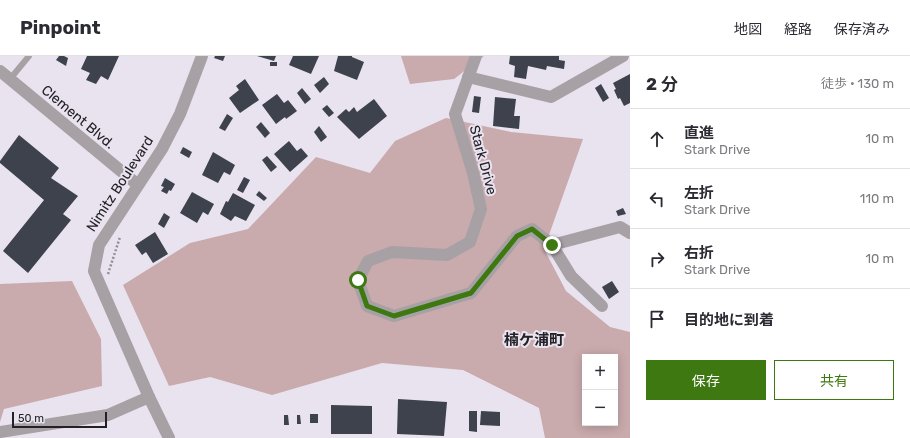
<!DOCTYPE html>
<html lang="ja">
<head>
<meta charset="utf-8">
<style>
	:root { --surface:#fff; --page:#f7f7f7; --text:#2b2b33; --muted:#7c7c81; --line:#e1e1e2; --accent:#3d7810 }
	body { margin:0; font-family:Rubik,"Noto Sans JP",sans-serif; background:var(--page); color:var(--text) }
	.controls { position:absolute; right:12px; bottom:12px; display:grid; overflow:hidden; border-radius:0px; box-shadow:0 2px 10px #0003 }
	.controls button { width:36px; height:36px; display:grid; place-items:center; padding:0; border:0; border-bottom:1px solid var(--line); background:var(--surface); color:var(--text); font:20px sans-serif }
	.scale { position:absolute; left:12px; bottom:10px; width:95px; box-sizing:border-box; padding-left:4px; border:2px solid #232125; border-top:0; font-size:11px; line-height:14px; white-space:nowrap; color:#232125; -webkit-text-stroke:3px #e8e3ef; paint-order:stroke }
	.stop { position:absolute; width:12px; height:12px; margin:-9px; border:3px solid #3d7810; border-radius:50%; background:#fff }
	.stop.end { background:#3d7810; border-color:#fff; box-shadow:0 1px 4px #0008 }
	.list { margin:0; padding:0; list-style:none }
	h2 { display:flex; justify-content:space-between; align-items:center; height:52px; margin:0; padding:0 16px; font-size:17px }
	h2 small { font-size:13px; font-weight:400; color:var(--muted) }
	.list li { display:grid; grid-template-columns:26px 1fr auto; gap:12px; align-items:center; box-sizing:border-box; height:60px; padding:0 16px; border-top:1px solid var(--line) }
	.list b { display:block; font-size:15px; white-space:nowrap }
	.list p { margin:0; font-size:13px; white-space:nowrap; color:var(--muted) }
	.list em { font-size:13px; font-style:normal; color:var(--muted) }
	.actions { display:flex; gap:8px; padding:12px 16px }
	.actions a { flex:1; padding:9px 0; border:1px solid var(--accent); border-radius:0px; text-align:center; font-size:14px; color:var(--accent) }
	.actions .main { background:var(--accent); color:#fff }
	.icon { flex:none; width:22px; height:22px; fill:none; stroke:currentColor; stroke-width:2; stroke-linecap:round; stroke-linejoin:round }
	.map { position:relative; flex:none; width:630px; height:382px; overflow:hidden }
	header { display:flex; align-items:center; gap:24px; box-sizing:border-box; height:56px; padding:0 20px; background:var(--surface); border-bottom:1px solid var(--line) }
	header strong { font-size:19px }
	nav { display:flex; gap:22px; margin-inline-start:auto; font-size:14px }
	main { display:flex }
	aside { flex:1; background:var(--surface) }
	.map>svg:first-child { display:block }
</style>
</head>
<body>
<header>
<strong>Pinpoint</strong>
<nav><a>地図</a><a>経路</a><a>保存済み</a></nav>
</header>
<main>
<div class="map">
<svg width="630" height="382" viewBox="0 0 630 382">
	<rect width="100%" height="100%" fill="#e8e3ef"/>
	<g fill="#c9aaad" fill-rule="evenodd">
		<polygon points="401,0 484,0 454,23 410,28"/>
		<path d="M 446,62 L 511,76 L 583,83 L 544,193 L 566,235 L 610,271 L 630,276 L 630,382 L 545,382 L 539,352 L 463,314 L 382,307 L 272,339 L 210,321 L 169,330 L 123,229 L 190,187 L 248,173 L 316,101 L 370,117 L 395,85 ZM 585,301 L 615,301 L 615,367 L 585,367 Z"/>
		<polygon points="72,225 101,283 102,330 4,353 0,366 0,228"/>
	</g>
	<g fill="#3e424c">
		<polygon points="59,0 64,0 68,2 66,10 56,4"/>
		<polygon points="87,0 119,0 108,24 101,20 96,28 86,24 90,17 81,13"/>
		<polygon points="215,0 225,0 223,5 214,2"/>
		<polygon points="257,0 276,0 274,5"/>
		<polygon points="293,0 319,0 311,18 289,9"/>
		<polygon points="338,0 352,0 352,1 364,6 357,24 334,15"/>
		<polygon points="510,0 559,0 559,4 565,5 564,13 547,10 546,14 528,10 526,23 514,21 515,10 509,8"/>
		<rect x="270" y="6" width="7" height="4"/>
		<polygon points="630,18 630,47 624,50 620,42 618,43 614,34 616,33 613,27"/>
		<polygon points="324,21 329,28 320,37 314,29"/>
		<polygon points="245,23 259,44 240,57 229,42 239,34 236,30"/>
		<polygon points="601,28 609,42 603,46 595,32"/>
		<polygon points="302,32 311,43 305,48 297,37"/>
		<polygon points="277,38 284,47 288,44 297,55 286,63 285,61 276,68 262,49"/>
		<polygon points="474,40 481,41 479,57 472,56"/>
		<polygon points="495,41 516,43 514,60 520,60 519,73 493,70"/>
		<polygon points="374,43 387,60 359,83 337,61 346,53 349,56 354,51 357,56"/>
		<polygon points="327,49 334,57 329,61 322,53"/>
		<polygon points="227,58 233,62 225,75 219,72"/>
		<polygon points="261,66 270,77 265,82 256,71"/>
		<polygon points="319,70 327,81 321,86 314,76"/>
		<polygon points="19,79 59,112 51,122 78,140 63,158 71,164 28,217 3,195 44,144 0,107 0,105"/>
		<polygon points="289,85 297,95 301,92 308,100 290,116 274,98"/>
		<polygon points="183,91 192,96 189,102 180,97"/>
		<polygon points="213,96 235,109 230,119 224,116 218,127 202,119"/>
		<polygon points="267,100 277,111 271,116 262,104"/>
		<polygon points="244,121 250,124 243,137 237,134"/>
		<polygon points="165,122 175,128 171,135 169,134 167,138 161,135 164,131 161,130"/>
		<polygon points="259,135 267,142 264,145 256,139"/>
		<polygon points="192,136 214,148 208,159 203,156 197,167 180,157"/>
		<polygon points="233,137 255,149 246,165 235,160 231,165 220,158 226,145 228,146"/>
		<polygon points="623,152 626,158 618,160 616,155"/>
		<polygon points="164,157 170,161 164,172 158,168"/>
		<polygon points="155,176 168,198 153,207 146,196 142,199 135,189"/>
		<polygon points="612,225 619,236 609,243 602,231"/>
		<polygon points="398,343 447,346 444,380 397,378"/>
		<polygon points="331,349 372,350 372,378 331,378"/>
		<polygon points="469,355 477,355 477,376 469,375"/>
		<polygon points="481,355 500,356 500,370 480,369"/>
		<rect x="310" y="358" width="8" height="9"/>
		<polygon points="284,359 288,359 289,369 284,369"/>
		<polygon points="297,359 300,359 301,368 297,368"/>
	</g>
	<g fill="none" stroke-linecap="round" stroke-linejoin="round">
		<polyline stroke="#918e96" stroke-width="2.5" stroke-dasharray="2 2" stroke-linecap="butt" points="108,218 120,181"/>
		<polyline stroke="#a7a1a5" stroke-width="6" points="10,23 29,0"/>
		<g stroke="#a7a1a5" stroke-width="12">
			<polyline points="476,0 455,58 473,117 481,153 470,186 447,199 392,196 368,205 358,224 367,250 394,260 471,237 517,180 532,173 552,189 620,171 630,177"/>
			<polyline points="0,15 138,129"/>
			<polyline points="468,21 551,41 623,0"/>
			<polyline points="552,189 571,220 602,250"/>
			<polyline points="0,376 108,359 149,341"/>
			<polyline points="169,382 149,341 94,215 99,189 162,93 180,58 202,0"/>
		</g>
	</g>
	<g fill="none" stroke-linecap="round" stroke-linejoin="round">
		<polyline stroke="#3d7810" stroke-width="5" points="358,224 367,250 394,260 471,237 517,180 532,173 552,189"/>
	</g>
	<g text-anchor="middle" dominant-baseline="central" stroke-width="4" stroke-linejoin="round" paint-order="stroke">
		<g font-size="14" fill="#232125" stroke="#e8e3ef">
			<text transform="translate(78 61) rotate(40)">Clement Blvd.</text>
			<text transform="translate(483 104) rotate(75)">Stark Drive</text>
			<text transform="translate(120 128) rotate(-57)">Nimitz Boulevard</text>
		</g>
		<g font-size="15" font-weight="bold" fill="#232125" stroke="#e8e3ef">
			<text x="534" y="284">楠ケ浦町</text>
		</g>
	</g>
</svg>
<div class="controls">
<button>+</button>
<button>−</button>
</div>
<div class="scale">50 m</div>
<div class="stop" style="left:358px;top:224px"></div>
<div class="stop end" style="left:552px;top:189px"></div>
</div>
<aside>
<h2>2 分<small>徒歩 · 130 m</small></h2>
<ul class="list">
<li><svg class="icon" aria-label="ahead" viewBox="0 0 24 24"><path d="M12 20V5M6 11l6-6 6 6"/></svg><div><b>直進</b><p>Stark Drive</p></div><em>10 m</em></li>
<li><svg class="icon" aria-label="left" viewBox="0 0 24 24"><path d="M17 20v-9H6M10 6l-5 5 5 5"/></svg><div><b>左折</b><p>Stark Drive</p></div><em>110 m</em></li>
<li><svg class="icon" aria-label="right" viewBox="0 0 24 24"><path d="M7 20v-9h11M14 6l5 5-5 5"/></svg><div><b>右折</b><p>Stark Drive</p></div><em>10 m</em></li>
<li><svg class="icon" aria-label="arrive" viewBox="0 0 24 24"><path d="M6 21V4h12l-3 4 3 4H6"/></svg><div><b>目的地に到着</b></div></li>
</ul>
<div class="actions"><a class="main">保存</a><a>共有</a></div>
</aside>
</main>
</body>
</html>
